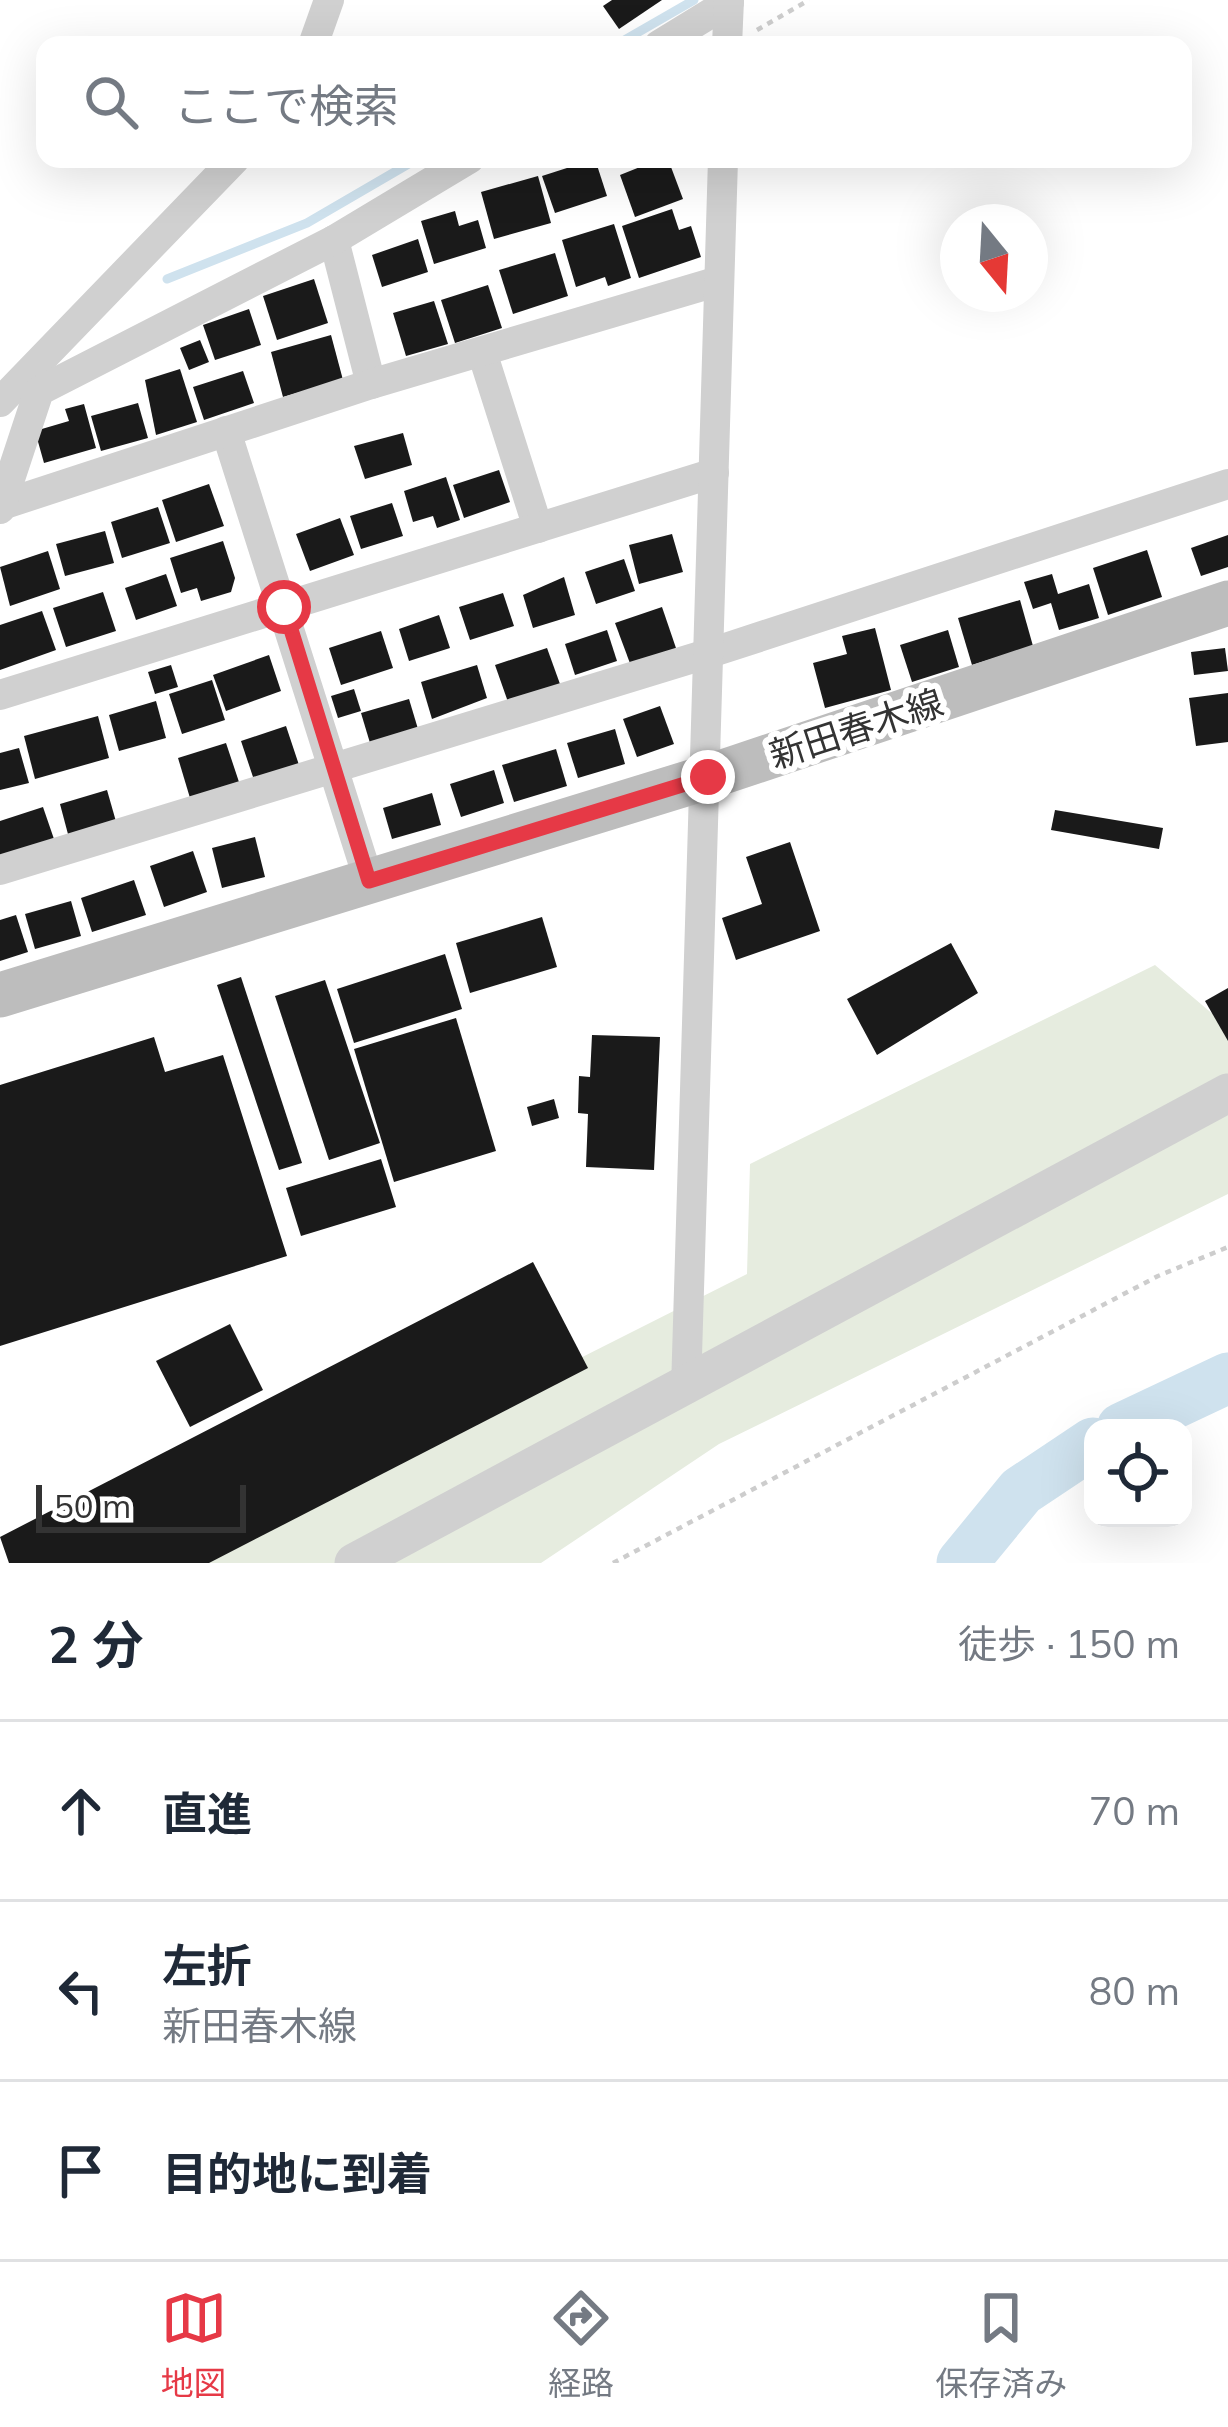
<!DOCTYPE html>
<html lang="ja">
<head>
<meta charset="utf-8">
<style>
	:root { --surface:#fff; --page:#f6f6f7; --text:#1f2937; --muted:#747a83; --line:#e0e1e3; --accent:#e63946 }
	body { margin:0; font-family:Mulish,"Noto Sans JP",sans-serif; background:var(--page); color:var(--text) }
	.controls { position:absolute; right:36px; bottom:36px; display:grid; overflow:hidden; border-radius:24px; box-shadow:0 12px 48px #0002 }
	.controls button { width:108px; height:108px; display:grid; place-items:center; padding:0; border:0; border-bottom:3px solid var(--line); background:var(--surface); color:var(--text); font:60px sans-serif }
	.compass { position:absolute; left:940px; top:204px; width:108px; height:108px; border-radius:50%; background:var(--surface); box-shadow:0 12px 48px #0002; rotate:162deg }
	.scale { position:absolute; left:36px; bottom:30px; width:210px; box-sizing:border-box; padding-left:12px; border:6px solid #333; border-top:0; font-size:33px; line-height:42px; white-space:nowrap; color:#333; -webkit-text-stroke:9px #fff; paint-order:stroke }
	.stop { position:absolute; width:36px; height:36px; margin:-27px; border:9px solid #e63946; border-radius:50%; background:#fff }
	.stop.end { background:#e63946; border-color:#fff; box-shadow:0 3px 12px #0008 }
	.list { margin:0; padding:0; list-style:none }
	h2 { display:flex; justify-content:space-between; align-items:center; height:156px; margin:0; padding:0 48px; font-size:51px }
	h2 small { font-size:39px; font-weight:400; color:var(--muted) }
	.list li { display:grid; grid-template-columns:78px 1fr auto; gap:36px; align-items:center; box-sizing:border-box; height:180px; padding:0 48px; border-top:3px solid var(--line) }
	.list b { display:block; font-size:45px; white-space:nowrap }
	.list p { margin:0; font-size:39px; white-space:nowrap; color:var(--muted) }
	.list em { font-size:39px; font-style:normal; color:var(--muted) }
	.icon { flex:none; width:66px; height:66px; fill:none; stroke:currentColor; stroke-width:2; stroke-linecap:round; stroke-linejoin:round }
	.map { position:relative; flex:none; width:1228px; height:1563px; overflow:hidden }
	.search { position:absolute; background:var(--surface); box-shadow:0 12px 48px #0002; left:36px; right:36px; top:36px; height:132px; display:flex; align-items:center; gap:30px; box-sizing:border-box; padding:0 42px; border-radius:24px; color:var(--muted); font-size:45px }
	.sheet { height:696px; background:var(--surface) }
	nav { display:flex; justify-content:space-around; align-items:center; box-sizing:border-box; height:168px; border-top:3px solid var(--line); background:var(--surface); font-size:33px; color:var(--muted) }
	nav a { display:grid; justify-items:center; gap:6px }
	nav .on { color:var(--accent) }
	.map>svg:first-child { display:block }
</style>
</head>
<body>
<div class="map">
<svg width="1228" height="1563" viewBox="0 0 1228 1563">
	<rect width="100%" height="100%" fill="#fff"/>
	<polygon fill="#e6ecdf" points="1155,965 1228,1027 1228,1194 719,1444 541,1563 174,1563 747,1274 750,1164"/>
	<g fill="none" stroke-linecap="round" stroke-linejoin="round">
		<g stroke="#cfe2ee" stroke-width="9">
			<polyline points="616,45 694,0"/>
			<polyline points="167,279 307,223 417,159"/>
		</g>
		<g stroke="#cfe2ee" stroke-width="51">
			<polyline points="1122,1428 1228,1378"/>
			<polyline points="962,1563 1021,1491 1093,1443"/>
		</g>
	</g>
	<g fill="#1a1a1a">
		<polygon points="612,0 662,0 619,29 603,6"/>
		<polygon points="595,159 607,196 555,213 542,176"/>
		<polygon points="660,159 668,159 683,199 635,217 620,175"/>
		<polygon points="538,176 551,223 494,239 481,192"/>
		<polygon points="672,209 679,230 691,226 701,257 639,278 622,226"/>
		<polygon points="455,211 459,226 478,220 486,248 434,264 421,221"/>
		<polygon points="614,224 631,278 608,286 605,277 576,287 562,240"/>
		<polygon points="418,239 428,272 382,287 372,255"/>
		<polygon points="555,253 568,296 513,314 499,270"/>
		<polygon points="314,279 328,323 277,340 263,296"/>
		<polygon points="488,285 502,328 455,343 441,300"/>
		<polygon points="434,301 448,344 406,356 393,313"/>
		<polygon points="249,309 261,345 215,360 203,325"/>
		<polygon points="331,335 343,380 283,397 271,352"/>
		<polygon points="200,340 209,362 189,370 180,348"/>
		<polygon points="180,369 197,422 156,435 145,380"/>
		<polygon points="243,371 254,403 204,420 193,387"/>
		<polygon points="138,403 148,438 101,451 91,416"/>
		<polygon points="84,404 96,448 44,463 35,431 69,421 65,409"/>
		<polygon points="403,433 412,465 365,479 354,446"/>
		<polygon points="499,470 510,502 464,518 453,485"/>
		<polygon points="446,477 460,520 437,528 433,516 413,522 404,491"/>
		<polygon points="209,484 224,526 176,542 162,500"/>
		<polygon points="392,503 403,536 361,549 350,516"/>
		<polygon points="158,507 170,543 122,558 111,522"/>
		<polygon points="340,518 354,555 310,571 296,534"/>
		<polygon points="105,531 114,563 65,576 56,544"/>
		<polygon points="672,534 683,572 639,584 629,545"/>
		<polygon points="1228,535 1228,567 1201,576 1191,548"/>
		<polygon points="223,541 235,578 231,592 201,601 197,588 181,593 170,558"/>
		<polygon points="1147,550 1162,597 1108,615 1093,568"/>
		<polygon points="48,551 60,589 10,606 0,567"/>
		<polygon points="624,559 635,591 596,604 585,572"/>
		<polygon points="166,574 177,606 136,620 125,588"/>
		<polygon points="1052,574 1058,594 1089,584 1099,618 1059,630 1051,603 1033,609 1024,582"/>
		<polygon points="564,577 575,615 533,628 523,595"/>
		<polygon points="103,592 116,631 66,647 53,608"/>
		<polygon points="503,593 514,626 470,640 459,607"/>
		<polygon points="1020,600 1033,646 972,665 958,618"/>
		<polygon points="662,607 677,651 631,666 615,623"/>
		<polygon points="42,611 56,650 0,670 0,625"/>
		<polygon points="439,615 450,648 409,661 399,629"/>
		<polygon points="875,628 891,690 825,708 813,663 847,654 842,636"/>
		<polygon points="607,630 617,661 575,675 565,644"/>
		<polygon points="948,630 959,667 912,682 900,645"/>
		<polygon points="381,631 393,668 341,685 329,648"/>
		<polygon points="547,648 560,684 508,702 495,665"/>
		<polygon points="1225,648 1228,671 1194,675 1191,652"/>
		<polygon points="269,655 281,691 226,711 213,675"/>
		<polygon points="171,665 178,687 155,694 148,672"/>
		<polygon points="477,665 487,698 432,719 421,682"/>
		<polygon points="212,680 225,720 182,734 169,694"/>
		<polygon points="354,689 361,711 338,718 331,696"/>
		<polygon points="1228,693 1228,742 1196,746 1189,698"/>
		<polygon points="409,699 418,729 370,743 361,713"/>
		<polygon points="156,701 166,738 119,751 109,715"/>
		<polygon points="660,706 674,744 637,757 623,719"/>
		<polygon points="98,716 109,758 35,779 24,736"/>
		<polygon points="286,726 299,765 254,780 241,741"/>
		<polygon points="615,729 625,764 578,778 567,743"/>
		<polygon points="226,743 239,782 190,798 178,758"/>
		<polygon points="19,748 29,783 0,790 0,753"/>
		<polygon points="556,749 567,786 514,802 502,765"/>
		<polygon points="494,770 504,803 461,817 450,784"/>
		<polygon points="107,790 117,825 69,838 60,804"/>
		<polygon points="432,793 441,825 392,839 383,808"/>
		<polygon points="43,807 55,842 0,860 0,821"/>
		<polygon points="1055,810 1163,828 1159,849 1051,830"/>
		<polygon points="255,837 265,877 222,888 212,848"/>
		<polygon points="790,842 820,931 736,960 722,918 762,904 746,857"/>
		<polygon points="193,851 207,892 164,907 150,866"/>
		<polygon points="134,880 146,915 92,932 81,898"/>
		<polygon points="71,901 81,936 35,949 25,914"/>
		<polygon points="16,915 28,952 0,961 0,920"/>
		<polygon points="542,917 557,967 470,993 456,943"/>
		<polygon points="951,943 978,993 877,1055 847,999"/>
		<polygon points="445,954 462,1009 354,1043 337,989"/>
		<polygon points="241,977 302,1163 279,1170 217,985"/>
		<polygon points="325,980 380,1143 329,1160 275,996"/>
		<polygon points="1228,988 1228,1041 1205,1001"/>
		<polygon points="456,1018 496,1151 394,1182 354,1049"/>
		<polygon points="592,1035 660,1037 654,1170 586,1167 588,1114 578,1113 579,1076 590,1077"/>
		<polygon points="154,1037 165,1072 223,1055 287,1256 0,1346 0,1085"/>
		<polygon points="554,1099 559,1118 532,1126 527,1107"/>
		<polygon points="381,1159 396,1207 301,1236 286,1188"/>
		<polygon points="533,1262 588,1368 209,1563 9,1563 0,1537"/>
		<polygon points="230,1324 263,1390 190,1427 156,1361"/>
	</g>
	<g fill="none" stroke-linecap="round" stroke-linejoin="round">
		<g stroke="#cdcdcd" stroke-width="4.5" stroke-dasharray="6 6" stroke-linecap="butt">
			<polyline points="757,30 809,0"/>
			<polyline points="613,1563 1158,1276 1228,1247"/>
		</g>
		<g stroke="#d0d0d0" stroke-width="30">
			<polyline points="313,45 329,0"/>
			<polyline points="659,45 729,2"/>
			<polyline points="727,45 729,0"/>
			<polyline points="334,240 371,384"/>
			<polyline points="482,352 538,528"/>
			<polyline points="0,402 235,159"/>
			<polyline points="226,431 369,881"/>
			<polyline points="2,505 371,384 719,281"/>
			<polyline points="0,509 39,391 334,240 469,159"/>
			<polyline points="0,695 714,473"/>
			<polyline points="0,870 710,653 1228,484"/>
			<polyline points="686,1389 723,159"/>
		</g>
		<polyline stroke="#d0d0d0" stroke-width="39" points="354,1563 1228,1093"/>
		<polyline stroke="#bdbdbd" stroke-width="45" points="0,995 708,777 1228,603"/>
	</g>
	<g fill="none" stroke-linecap="round" stroke-linejoin="round">
		<polyline stroke="#e63946" stroke-width="15" points="284,607 369,881 708,777"/>
	</g>
	<g text-anchor="middle" dominant-baseline="central" stroke-width="12" stroke-linejoin="round" paint-order="stroke">
		<g font-size="36" fill="#333" stroke="#fff">
			<text transform="translate(856 728) rotate(-18)">新田春木線</text>
		</g>
	</g>
</svg>
<div class="controls">
<button><svg class="icon" aria-label="locate" viewBox="0 0 24 24"><circle cx="12" cy="12" r="6"/><path d="M12 2v4M12 18v4M2 12h4M18 12h4"/></svg></button>
</div>
<svg class="compass" viewBox="-18 -18 36 36"><path d="M0-13l5 13h-10z" fill="#e53935"/><path d="M0 13l5-13h-10z" fill="#747a83"/></svg>
<div class="scale">50 m</div>
<div class="stop" style="left:284px;top:607px"></div>
<div class="stop end" style="left:708px;top:777px"></div>
<div class="search"><svg class="icon" aria-label="search" viewBox="0 0 24 24"><circle cx="10" cy="10" r="6"/><path d="M15 15l6 6"/></svg>ここで検索</div>
</div>
<section class="sheet">
<h2>2 分<small>徒歩 · 150 m</small></h2>
<ul class="list">
<li><svg class="icon" aria-label="ahead" viewBox="0 0 24 24"><path d="M12 20V5M6 11l6-6 6 6"/></svg><div><b>直進</b></div><em>70 m</em></li>
<li><svg class="icon" aria-label="left" viewBox="0 0 24 24"><path d="M17 20v-9H6M10 6l-5 5 5 5"/></svg><div><b>左折</b><p>新田春木線</p></div><em>80 m</em></li>
<li><svg class="icon" aria-label="arrive" viewBox="0 0 24 24"><path d="M6 21V4h12l-3 4 3 4H6"/></svg><div><b>目的地に到着</b></div></li>
</ul>
</section>
<nav>
<a class="on"><svg class="icon" aria-label="map" viewBox="0 0 24 24"><path d="M3 6l6-2 6 2 6-2v14l-6 2-6-2-6 2zM9 4v14M15 6v14"/></svg>地図</a>
<a><svg class="icon" aria-label="directions" viewBox="0 0 24 24"><path d="M12 3l9 9-9 9-9-9zM9 14v-3h6M13 9l2 2-2 2"/></svg>経路</a>
<a><svg class="icon" aria-label="saved" viewBox="0 0 24 24"><path d="M7 4h10v16l-5-4-5 4z"/></svg>保存済み</a>
</nav>
</body>
</html>
